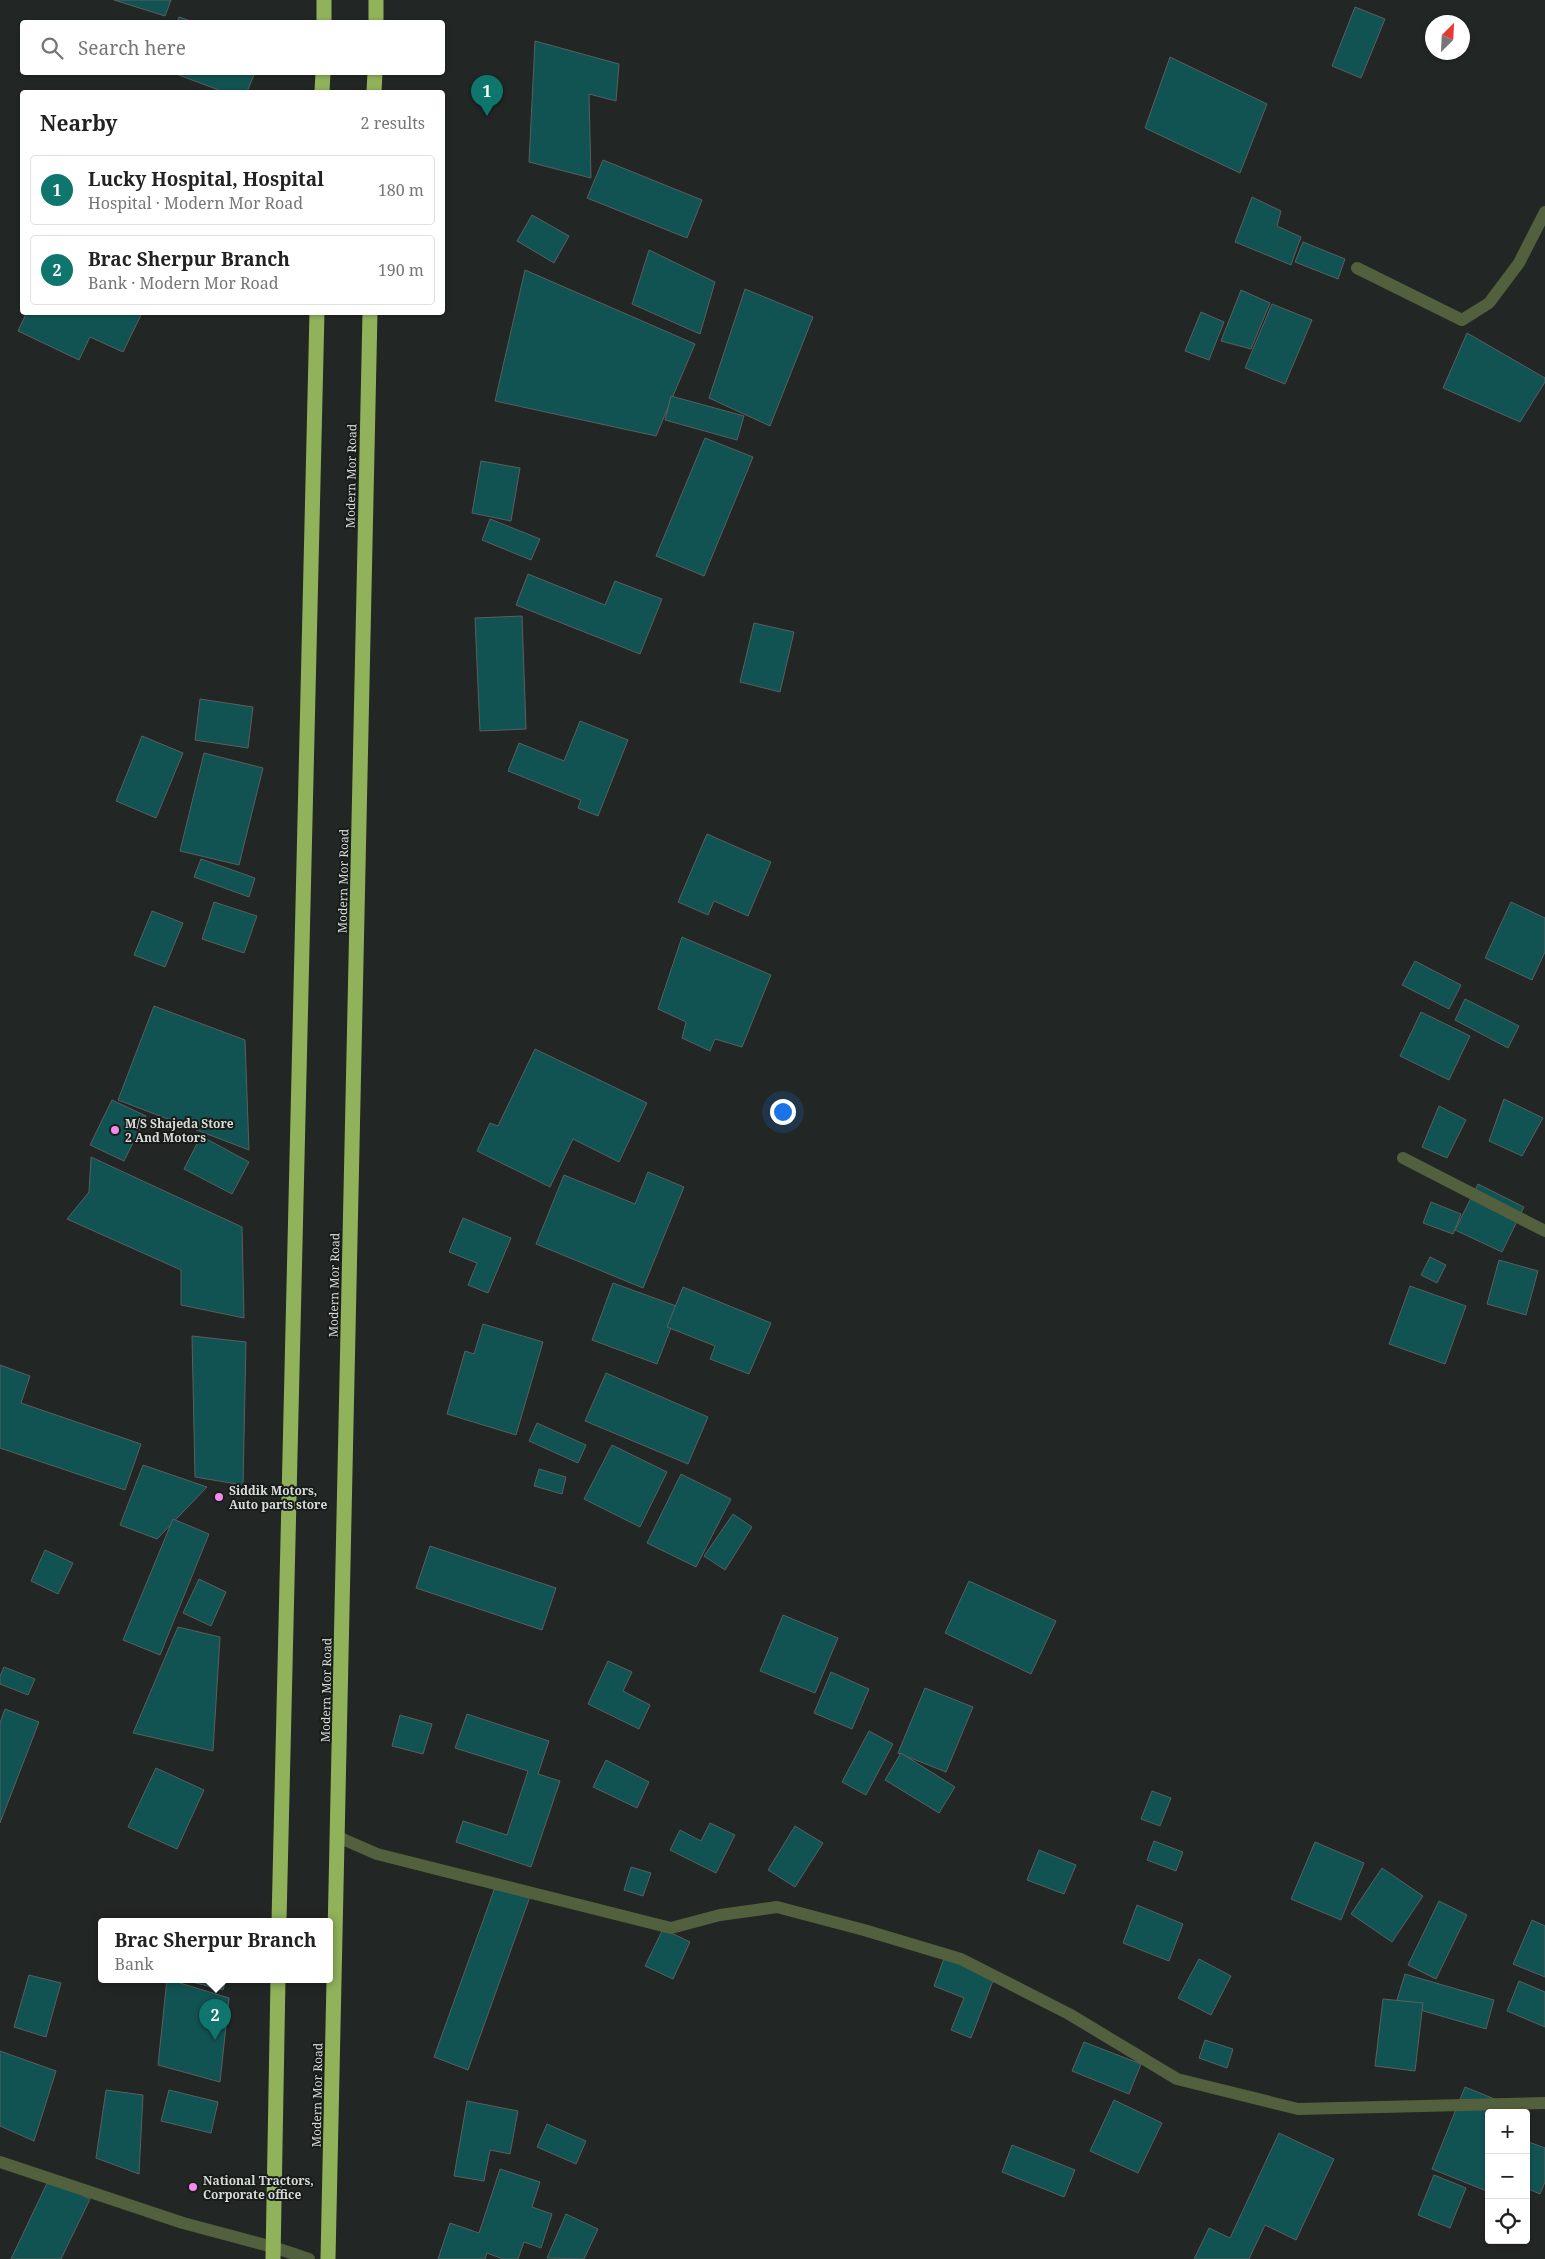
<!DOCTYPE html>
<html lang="en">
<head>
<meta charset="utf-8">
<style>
	:root { --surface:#fff; --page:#f2f2f2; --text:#222; --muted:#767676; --line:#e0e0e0; --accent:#0f766e }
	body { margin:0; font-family:"Noto Serif",serif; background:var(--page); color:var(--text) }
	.controls { position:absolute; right:15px; bottom:15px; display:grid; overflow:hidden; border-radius:5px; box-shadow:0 1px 4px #0004 }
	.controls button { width:45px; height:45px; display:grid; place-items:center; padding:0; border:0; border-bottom:1px solid var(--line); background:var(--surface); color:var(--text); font:25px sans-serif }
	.compass { position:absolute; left:1425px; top:15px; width:45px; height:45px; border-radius:50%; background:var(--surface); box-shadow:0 1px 4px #0004; rotate:24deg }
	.you { position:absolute; left:782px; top:1111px; width:18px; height:18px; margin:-12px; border:4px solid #fff; border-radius:50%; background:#1a73e8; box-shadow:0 0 0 8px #1a73e833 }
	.badge { display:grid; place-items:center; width:32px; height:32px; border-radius:50%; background:var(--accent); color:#fff; font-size:16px; font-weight:700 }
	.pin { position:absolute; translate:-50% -41px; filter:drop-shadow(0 1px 2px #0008) }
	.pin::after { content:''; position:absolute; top:26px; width:18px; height:15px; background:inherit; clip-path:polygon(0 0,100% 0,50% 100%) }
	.popup { position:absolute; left:98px; top:1918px; width:235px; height:65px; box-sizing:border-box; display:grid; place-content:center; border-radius:5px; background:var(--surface); filter:drop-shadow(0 1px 4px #0005); font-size:16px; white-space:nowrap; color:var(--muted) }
	.popup b { font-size:19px; color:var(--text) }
	.popup::after { content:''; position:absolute; left:50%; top:100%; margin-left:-10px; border:10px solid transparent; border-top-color:var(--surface) }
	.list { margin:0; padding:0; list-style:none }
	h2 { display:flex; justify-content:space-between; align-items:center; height:65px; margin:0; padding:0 20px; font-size:21px }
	h2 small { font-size:16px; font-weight:400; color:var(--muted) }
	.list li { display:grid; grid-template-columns:32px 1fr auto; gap:15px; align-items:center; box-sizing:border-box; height:70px; margin:0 10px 10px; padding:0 10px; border:1px solid var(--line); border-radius:5px }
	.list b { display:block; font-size:19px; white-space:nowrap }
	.list p { margin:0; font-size:16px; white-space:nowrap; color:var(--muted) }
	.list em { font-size:16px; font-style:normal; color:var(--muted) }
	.icon { flex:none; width:28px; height:28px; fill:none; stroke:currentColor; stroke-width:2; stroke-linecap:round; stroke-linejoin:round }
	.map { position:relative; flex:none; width:1545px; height:2259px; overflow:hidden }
	.search { position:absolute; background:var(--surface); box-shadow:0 1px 4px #0004; left:20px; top:20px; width:425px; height:55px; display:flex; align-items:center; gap:12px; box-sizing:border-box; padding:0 18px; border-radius:5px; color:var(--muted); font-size:19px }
	.panel { position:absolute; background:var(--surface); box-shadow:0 1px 4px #0004; left:20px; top:90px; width:425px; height:225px; border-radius:5px }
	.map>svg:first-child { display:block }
</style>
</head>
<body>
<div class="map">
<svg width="1545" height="2259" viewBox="0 0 1545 2259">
	<rect width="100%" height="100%" fill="#222624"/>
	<g fill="#115352" stroke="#595f5f">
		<polygon points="114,0 171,0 165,16"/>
		<polygon points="1355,7 1385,19 1361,78 1332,66"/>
		<polygon points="179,17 194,22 177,22"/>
		<polygon points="535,41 619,64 616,101 589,94 591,178 529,162"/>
		<polygon points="1170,57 1267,104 1240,173 1145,128"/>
		<polygon points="171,72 255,72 247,92 224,92"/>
		<polygon points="603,160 702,200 687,238 587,198"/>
		<polygon points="1252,197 1281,211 1277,226 1301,237 1291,265 1235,242"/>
		<polygon points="532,215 569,236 554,263 517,241"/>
		<polygon points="1303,242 1345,259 1338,279 1295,262"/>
		<polygon points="649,250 715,282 700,334 632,304"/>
		<polygon points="525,270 695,344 656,436 495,401"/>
		<polygon points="745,289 813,317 770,426 709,398"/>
		<polygon points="1241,290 1270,303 1251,349 1221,341"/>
		<polygon points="1272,304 1312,320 1285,384 1245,368"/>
		<polygon points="27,312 135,312 141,315 123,352 90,337 79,360 18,331"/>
		<polygon points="1201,312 1224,322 1209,360 1185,351"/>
		<polygon points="1467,333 1545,378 1545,382 1520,422 1443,388"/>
		<polygon points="671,396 744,416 737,440 665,420"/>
		<polygon points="705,438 753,457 704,576 656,556"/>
		<polygon points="481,461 520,468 511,521 472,513"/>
		<polygon points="490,519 540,539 531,560 482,540"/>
		<polygon points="528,574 605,605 615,581 662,599 640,654 516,605"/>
		<polygon points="522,616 526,729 480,731 475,618"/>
		<polygon points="754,623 794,632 780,692 740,682"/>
		<polygon points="200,699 253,707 248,748 195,740"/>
		<polygon points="580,721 628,740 598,816 578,808 581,800 508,771 519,743 564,761"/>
		<polygon points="142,736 183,753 156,818 116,801"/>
		<polygon points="204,753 263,768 239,865 180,851"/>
		<polygon points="707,834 771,862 748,916 714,901 708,915 678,902"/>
		<polygon points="201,859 255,878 249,897 194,877"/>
		<polygon points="214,902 257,916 244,953 202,939"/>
		<polygon points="1511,902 1545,918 1545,952 1532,980 1485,958"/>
		<polygon points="152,911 183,923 165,967 134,955"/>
		<polygon points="682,937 771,975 742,1047 715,1039 710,1051 682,1038 686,1022 658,1009"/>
		<polygon points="1415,961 1461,985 1449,1009 1402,985"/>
		<polygon points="1465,999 1519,1026 1508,1048 1455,1020"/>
		<polygon points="154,1006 245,1040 249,1150 118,1100"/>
		<polygon points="1421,1012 1470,1036 1449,1080 1400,1056"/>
		<polygon points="535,1049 647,1103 619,1162 573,1139 550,1187 477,1151 490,1123 498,1126"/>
		<polygon points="1504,1099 1543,1118 1522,1156 1489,1141"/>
		<polygon points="112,1100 146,1116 124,1161 90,1145"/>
		<polygon points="1439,1106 1466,1120 1447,1158 1422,1147"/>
		<polygon points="201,1136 249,1162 232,1194 184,1169"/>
		<polygon points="91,1157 242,1227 244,1318 181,1305 181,1270 67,1219 89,1192"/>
		<polygon points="648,1172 684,1187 643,1288 536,1244 564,1175 635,1204"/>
		<polygon points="1478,1184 1524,1207 1502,1252 1455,1230"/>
		<polygon points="1431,1202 1461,1214 1453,1234 1423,1223"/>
		<polygon points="463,1218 511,1238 488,1293 468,1285 477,1263 449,1252"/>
		<polygon points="1430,1257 1446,1265 1437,1283 1421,1275"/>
		<polygon points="1499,1260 1538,1271 1526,1315 1487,1304"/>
		<polygon points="613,1283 679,1307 657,1364 592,1340"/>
		<polygon points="1410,1286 1466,1306 1445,1364 1389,1344"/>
		<polygon points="683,1287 771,1323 749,1374 710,1359 715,1346 667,1327"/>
		<polygon points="483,1324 543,1342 516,1435 447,1414 465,1351 474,1354"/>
		<polygon points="192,1336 246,1342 243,1485 195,1477"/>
		<polygon points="0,1365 30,1376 21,1403 141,1444 125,1490 0,1448"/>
		<polygon points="606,1373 708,1417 688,1464 585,1421"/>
		<polygon points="537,1423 586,1445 578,1463 529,1441"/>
		<polygon points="612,1445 667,1472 640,1527 584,1499"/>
		<polygon points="143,1465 207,1487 157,1539 120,1525"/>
		<polygon points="539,1469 566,1477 562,1494 534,1486"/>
		<polygon points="681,1474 731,1499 696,1567 647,1543"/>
		<polygon points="733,1514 752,1527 725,1570 704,1556"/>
		<polygon points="173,1519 209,1534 160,1655 123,1640"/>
		<polygon points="430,1546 556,1588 542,1630 416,1588"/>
		<polygon points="45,1550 73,1563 58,1594 31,1581"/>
		<polygon points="199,1579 226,1592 211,1626 183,1613"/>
		<polygon points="969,1581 1056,1621 1031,1674 945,1633"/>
		<polygon points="783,1615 838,1638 815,1693 760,1671"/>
		<polygon points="178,1627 220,1637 213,1751 133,1733"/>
		<polygon points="608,1661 632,1672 623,1691 650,1705 639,1729 588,1704"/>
		<polygon points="4,1667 35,1679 28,1695 0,1684 0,1676"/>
		<polygon points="831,1672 869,1689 852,1729 814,1713"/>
		<polygon points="925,1688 973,1707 946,1772 898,1753"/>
		<polygon points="5,1709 39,1722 0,1823 0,1723"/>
		<polygon points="467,1714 549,1741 538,1774 560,1781 531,1867 456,1842 463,1821 507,1835 528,1771 455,1748"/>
		<polygon points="400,1715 432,1724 423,1754 392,1746"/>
		<polygon points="869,1731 893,1744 866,1795 842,1782"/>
		<polygon points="901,1753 955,1787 939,1813 885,1780"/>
		<polygon points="606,1760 649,1782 637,1808 593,1787"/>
		<polygon points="156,1768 204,1790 177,1849 128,1827"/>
		<polygon points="1152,1791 1171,1798 1160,1826 1141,1819"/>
		<polygon points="710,1823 735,1835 716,1873 670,1850 680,1830 701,1841"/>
		<polygon points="795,1826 823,1843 795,1887 768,1870"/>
		<polygon points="1154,1841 1183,1852 1176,1871 1147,1860"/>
		<polygon points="1315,1842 1364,1863 1341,1920 1291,1899"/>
		<polygon points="1039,1850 1076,1865 1064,1894 1027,1880"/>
		<polygon points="631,1867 651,1873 643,1896 624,1890"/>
		<polygon points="1382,1868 1423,1896 1392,1942 1351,1914"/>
		<polygon points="498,1879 532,1891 468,2070 434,2057"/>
		<polygon points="1439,1901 1467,1915 1436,1979 1408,1965"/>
		<polygon points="1137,1905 1183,1924 1169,1961 1123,1943"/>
		<polygon points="1532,1920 1545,1926 1545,1977 1513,1964"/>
		<polygon points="663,1929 690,1942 673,1979 645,1966"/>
		<polygon points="946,1953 996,1973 971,2038 951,2030 964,1998 934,1986"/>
		<polygon points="1199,1959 1231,1976 1211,2015 1178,1998"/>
		<polygon points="1405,1974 1494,2000 1486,2029 1396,2003"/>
		<polygon points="29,1975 61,1983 46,2037 14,2027"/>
		<polygon points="167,1979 229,1998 220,2082 158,2065"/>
		<polygon points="192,1979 226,1979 223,1990 192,1982"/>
		<polygon points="1519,1981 1545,1992 1545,2027 1507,2011"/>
		<polygon points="1383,1999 1423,2003 1415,2071 1375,2066"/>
		<polygon points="1205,2040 1233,2049 1227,2068 1199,2058"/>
		<polygon points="1084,2042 1141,2064 1129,2094 1072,2071"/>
		<polygon points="0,2051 56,2071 34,2141 0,2126"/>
		<polygon points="1465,2087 1529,2113 1526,2122 1526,2113 1489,2113 1489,2192 1432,2169"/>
		<polygon points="106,2090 143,2095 139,2174 96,2158"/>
		<polygon points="169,2090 218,2102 211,2133 161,2121"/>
		<polygon points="1114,2100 1162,2123 1138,2173 1090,2151"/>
		<polygon points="467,2101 518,2111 510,2154 490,2150 484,2181 454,2176"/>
		<polygon points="547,2124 586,2141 576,2164 537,2147"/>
		<polygon points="1279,2133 1334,2159 1296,2240 1265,2225 1249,2259 1194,2259 1209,2228 1230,2238"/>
		<polygon points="1526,2141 1545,2148 1545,2182 1540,2194 1526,2188"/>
		<polygon points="1012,2145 1075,2170 1064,2197 1002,2172"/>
		<polygon points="500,2169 540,2182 532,2207 552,2214 541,2248 524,2242 518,2259 503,2259 487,2253 485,2259 438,2259 450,2223 479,2233"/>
		<polygon points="1434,2175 1466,2188 1450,2228 1418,2215"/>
		<polygon points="49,2179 90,2199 61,2259 11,2259"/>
		<polygon points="566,2214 598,2229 584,2259 547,2258"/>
	</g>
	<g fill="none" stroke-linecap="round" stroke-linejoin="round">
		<g stroke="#52603e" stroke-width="12">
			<polyline points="1357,268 1462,320 1489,303 1519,263 1545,212"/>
			<polyline points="1403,1158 1545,1231"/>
			<polyline points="338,1837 377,1854 671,1928 720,1915 777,1907 864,1930 961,1959 1069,2014 1177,2079 1298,2109 1545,2103"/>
			<polyline points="0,2162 183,2223 273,2247 309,2259"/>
		</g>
		<g stroke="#90b25a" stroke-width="15">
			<polyline points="324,22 324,0"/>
			<polyline points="376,22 376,0"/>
			<polyline points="322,92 323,72"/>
			<polyline points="374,92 375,72"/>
			<polyline points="279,1921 317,312"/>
			<polyline points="273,2259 278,1979"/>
			<polyline points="328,2259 370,312"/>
		</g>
	</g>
	<g fill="#f689ed" stroke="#191d1a" stroke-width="2">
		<circle cx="115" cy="1130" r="5"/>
		<circle cx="219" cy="1497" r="5"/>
		<circle cx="193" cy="2187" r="5"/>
	</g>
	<g text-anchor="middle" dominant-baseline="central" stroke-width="4" stroke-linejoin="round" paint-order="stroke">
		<g font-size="12" fill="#d7dad9" stroke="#191d1a">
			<text transform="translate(351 476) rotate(-89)">Modern Mor Road</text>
			<text transform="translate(343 881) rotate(-89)">Modern Mor Road</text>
			<text transform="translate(334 1285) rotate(-89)">Modern Mor Road</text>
			<text transform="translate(326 1690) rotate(-89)">Modern Mor Road</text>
			<text transform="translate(317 2095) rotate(-89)">Modern Mor Road</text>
		</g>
		<g font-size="12" font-weight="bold" fill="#d7dad9" stroke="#191d1a" text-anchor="start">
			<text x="125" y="1123">M/S Shajeda Store<tspan x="125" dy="14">2 And Motors</tspan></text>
			<text x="229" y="1490">Siddik Motors,<tspan x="229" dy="14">Auto parts store</tspan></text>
			<text x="203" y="2180">National Tractors,<tspan x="203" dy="14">Corporate office</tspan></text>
		</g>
	</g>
</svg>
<div class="controls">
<button>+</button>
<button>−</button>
<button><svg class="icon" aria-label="locate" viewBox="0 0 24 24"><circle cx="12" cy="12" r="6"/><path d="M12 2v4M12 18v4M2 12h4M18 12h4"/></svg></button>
</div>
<svg class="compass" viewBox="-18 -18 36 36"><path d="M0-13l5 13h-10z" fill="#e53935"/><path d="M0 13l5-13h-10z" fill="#767676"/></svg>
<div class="you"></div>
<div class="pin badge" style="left:487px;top:116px">1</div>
<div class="pin badge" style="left:215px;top:2040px">2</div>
<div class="popup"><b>Brac Sherpur Branch</b>Bank</div>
<div class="search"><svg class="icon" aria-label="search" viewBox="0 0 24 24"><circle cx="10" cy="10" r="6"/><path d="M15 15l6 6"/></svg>Search here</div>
<section class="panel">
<h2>Nearby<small>2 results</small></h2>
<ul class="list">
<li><span class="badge">1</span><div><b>Lucky Hospital, Hospital</b><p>Hospital · Modern Mor Road</p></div><em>180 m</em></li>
<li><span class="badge">2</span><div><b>Brac Sherpur Branch</b><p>Bank · Modern Mor Road</p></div><em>190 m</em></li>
</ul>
</section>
</div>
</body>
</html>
